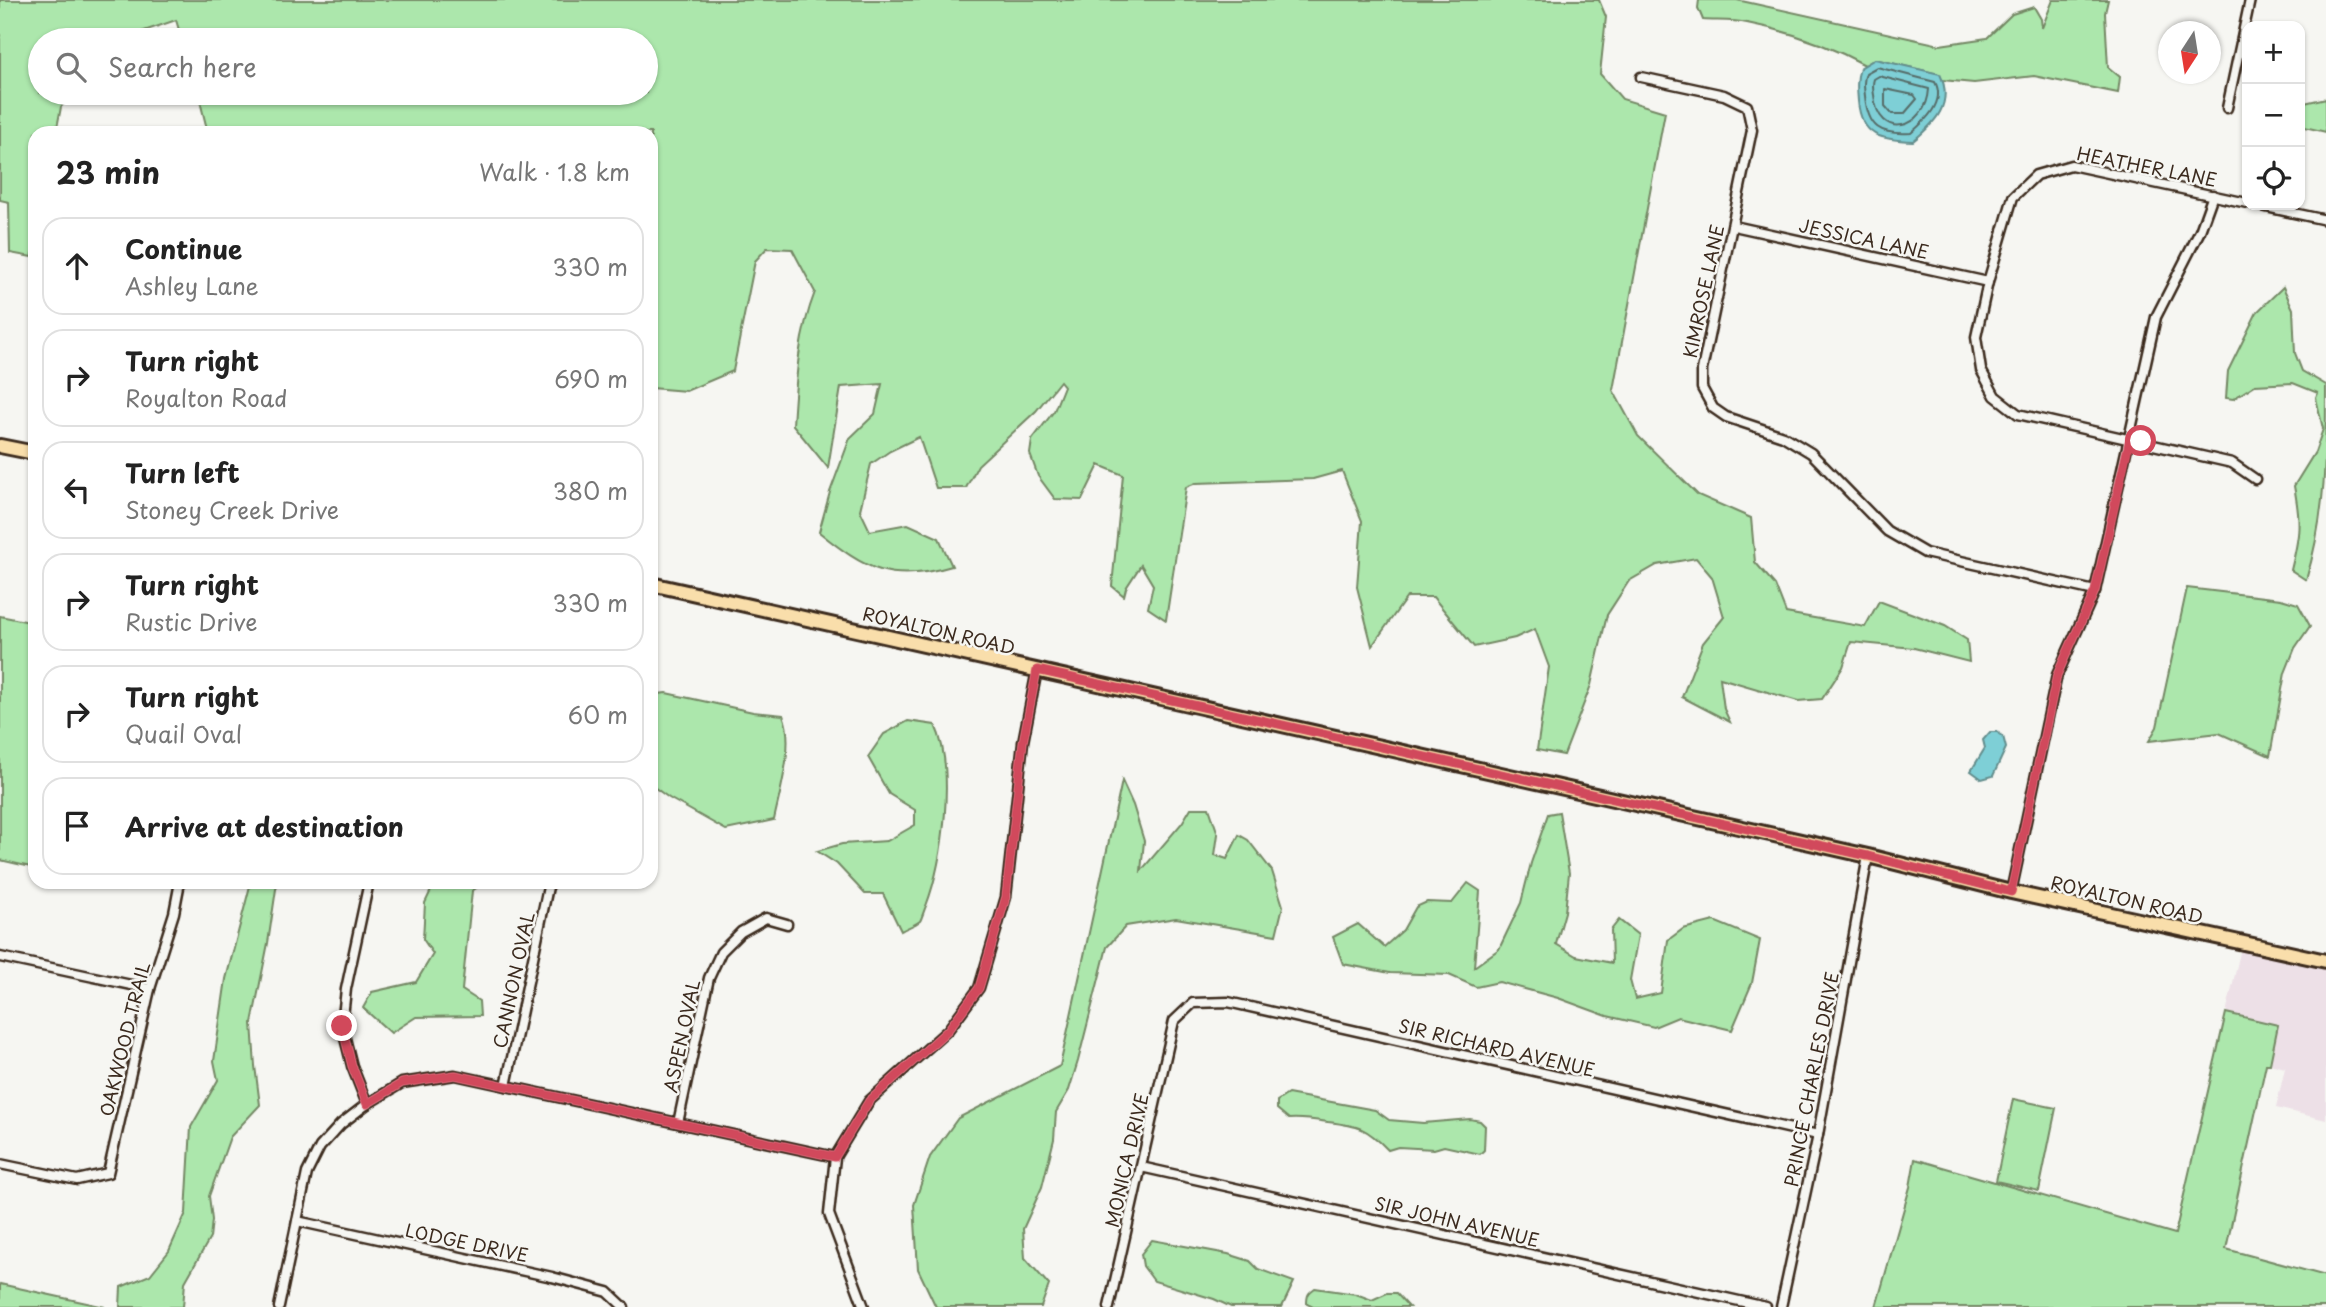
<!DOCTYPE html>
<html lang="en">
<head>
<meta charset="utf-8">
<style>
	:root { --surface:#fff; --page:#f2f2f2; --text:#222; --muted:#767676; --line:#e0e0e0 }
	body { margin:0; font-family:"Playpen Sans",sans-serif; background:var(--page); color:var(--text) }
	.controls { position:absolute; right:21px; top:21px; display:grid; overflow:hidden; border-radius:14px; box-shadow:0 2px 5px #0004 }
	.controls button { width:63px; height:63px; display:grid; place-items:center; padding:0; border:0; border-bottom:2px solid var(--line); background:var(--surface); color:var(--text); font:35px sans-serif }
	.compass { position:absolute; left:2158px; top:21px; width:63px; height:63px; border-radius:50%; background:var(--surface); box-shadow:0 2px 5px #0004; rotate:192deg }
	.stop { position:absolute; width:21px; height:21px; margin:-16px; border:5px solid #d1495b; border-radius:50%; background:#fff }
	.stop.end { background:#d1495b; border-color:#fff; box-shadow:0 2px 7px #0008 }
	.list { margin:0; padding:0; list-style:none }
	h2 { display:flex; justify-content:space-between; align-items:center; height:91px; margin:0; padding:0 28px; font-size:30px }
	h2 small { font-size:23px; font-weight:400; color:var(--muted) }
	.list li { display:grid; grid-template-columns:46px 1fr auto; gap:21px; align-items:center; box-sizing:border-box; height:98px; margin:0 14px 14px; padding:0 14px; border:2px solid var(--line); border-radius:21px }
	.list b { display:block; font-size:26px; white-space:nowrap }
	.list p { margin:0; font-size:23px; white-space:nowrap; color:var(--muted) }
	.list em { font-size:23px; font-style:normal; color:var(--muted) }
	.icon { flex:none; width:38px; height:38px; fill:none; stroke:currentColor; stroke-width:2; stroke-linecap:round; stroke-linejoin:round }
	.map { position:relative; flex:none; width:2326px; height:1307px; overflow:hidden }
	.search { position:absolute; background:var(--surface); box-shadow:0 2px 5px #0004; left:28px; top:28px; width:630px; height:77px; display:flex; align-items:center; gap:18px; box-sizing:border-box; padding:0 24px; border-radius:38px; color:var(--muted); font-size:26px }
	.panel { position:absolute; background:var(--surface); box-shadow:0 2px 5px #0004; left:28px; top:126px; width:630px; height:763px; border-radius:21px }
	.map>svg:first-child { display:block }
</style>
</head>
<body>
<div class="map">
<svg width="2326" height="1307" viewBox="0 0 2326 1307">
	<rect width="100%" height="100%" fill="#f6f6f2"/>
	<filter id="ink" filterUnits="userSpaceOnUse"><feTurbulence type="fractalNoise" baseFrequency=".0143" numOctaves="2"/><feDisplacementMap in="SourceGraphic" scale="14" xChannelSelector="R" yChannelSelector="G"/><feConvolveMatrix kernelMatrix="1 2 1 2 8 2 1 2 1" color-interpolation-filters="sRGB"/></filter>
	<g filter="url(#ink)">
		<polygon fill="#ede0e7" points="2241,948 2326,967 2326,1120 2276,1108 2285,1068 2270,1064 2278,1025 2226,1013"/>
		<g fill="#ace7ac" stroke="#748865" stroke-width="2">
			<path d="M 0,0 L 1599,0 L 1606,17 L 1600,74 L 1622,99 L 1665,112 L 1613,390 L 1638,436 L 1698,495 L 1751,518 L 1755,562 L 1775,585 L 1786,613 L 1865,627 L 1879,601 L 1945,626 L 1967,640 L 1969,662 L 1914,648 L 1851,642 L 1843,667 L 1822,699 L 1798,701 L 1720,678 L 1724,709 L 1730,722 L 1682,697 L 1703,643 L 1724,617 L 1712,577 L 1696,558 L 1657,565 L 1629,581 L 1607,615 L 1591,685 L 1564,755 L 1537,750 L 1549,667 L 1535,629 L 1515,638 L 1474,647 L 1433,597 L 1407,597 L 1372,646 L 1357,587 L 1362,521 L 1342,471 L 1313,479 L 1196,483 L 1186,487 L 1166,620 L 1148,608 L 1153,585 L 1141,565 L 1126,588 L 1124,596 L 1112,586 L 1123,475 L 1099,465 L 1082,500 L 1055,499 L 1038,476 L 1030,454 L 1032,440 L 1054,411 L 1064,386 L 1060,381 L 1036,411 L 978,465 L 966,488 L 936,488 L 919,437 L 890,451 L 871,464 L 860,510 L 870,531 L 908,524 L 939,538 L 952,566 C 891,584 866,570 819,532 L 830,492 L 850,438 L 875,414 L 882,384 L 841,387 L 828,468 L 793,425 C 796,378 798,336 815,292 L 792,249 L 767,248 L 755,261 L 733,371 L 686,391 L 651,388 L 651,133 L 208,133 L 198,93 L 646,93 L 646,40 L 182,40 L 176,20 L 118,40 L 40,40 L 40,93 L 72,93 L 61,107 L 56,133 L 35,133 L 35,239 L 32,257 L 10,253 L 9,202 L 0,200 Z"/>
			<path d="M 1699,0 L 1737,0 L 1940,45 L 1987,38 L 2012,14 L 2034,7 L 2041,19 L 2042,28 L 2053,0 L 2108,0 L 2105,13 L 2108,67 L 2120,77 L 2118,93 L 2034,76 L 1974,83 L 1942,80 L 1939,74 L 1875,59 L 1865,65 C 1828,45 1788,31 1747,23 C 1733,20 1717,21 1703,20 L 1698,8 Z"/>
			<polygon points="2326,98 2326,132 2300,126 2300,104"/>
			<path d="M 2283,287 L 2293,309 L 2295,353 L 2302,371 L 2326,385 C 2326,452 2326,515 2306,580 L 2291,570 C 2300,534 2301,523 2294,486 L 2315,452 L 2323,429 L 2316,398 L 2318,393 L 2293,383 L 2255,385 L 2233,399 L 2226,398 L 2228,371 L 2257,312 Z"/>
			<polygon points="2187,588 2281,599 2298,604 2310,626 2295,648 2285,673 2270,756 2219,733 2149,741 2157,727"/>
			<polygon points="0,616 35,623 35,868 0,860"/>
			<path d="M 666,693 L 753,712 L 783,715 C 795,743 780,791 774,820 L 726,830 L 669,798 L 651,785 L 651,695 Z"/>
			<path d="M 908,721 L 935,725 C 956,769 943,861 926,906 C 924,910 922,918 920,921 C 915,925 906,928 901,931 L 883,894 L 865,894 L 837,864 L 817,851 L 842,844 L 887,841 L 915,825 L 915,810 L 889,794 L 868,757 L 884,734 Z"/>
			<polygon points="1122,781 1133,805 1144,841 1141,871 1182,823 1191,808 1209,808 1218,834 1215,855 1227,859 1239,835 1248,840 1272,871 1283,906 1276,935 1176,918 1126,926 1107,947 1078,1061 1069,1090 1056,1112 1054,1139 1042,1187 1023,1229 1025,1258 1049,1285 1041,1307 936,1307 918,1269 914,1205 930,1157 958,1118 1060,1066"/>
			<polygon points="1559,812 1569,873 1565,912 1556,944 1576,956 1612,963 1611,930 1619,920 1638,935 1630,980 1635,999 1661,993 1668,940 1683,929 1714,921 1760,940 1752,983 1732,1030 1678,1017 1654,1027 1607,1016 1558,998 1499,982 1476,987 1449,975 1390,973 1343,964 1333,937 1358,924 1384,947 1403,930 1416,907 1427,902 1452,903 1468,883 1480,891 1474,967 1499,949 1521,903 1531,863 1548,814"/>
			<polygon points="251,882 279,882 276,889 268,943 252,1023 255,1066 260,1105 230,1137 209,1196 212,1220 210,1238 185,1282 183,1307 120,1307 121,1287 150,1275 169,1251 186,1213 191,1127 218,1080 214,1061 226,979"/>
			<polygon points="435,882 485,882 472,891 462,990 479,1001 480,1016 416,1017 391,1033 363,1008 372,992 416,982 433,954 423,939 425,903"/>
			<polygon points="2226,1013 2278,1025 2270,1064 2266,1064 2226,1249 2326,1276 2326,1307 1876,1307 1910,1187 1915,1159 2175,1234"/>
			<path d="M 1288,1094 L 1375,1110 L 1389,1120 L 1423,1123 L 1470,1119 L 1480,1121 L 1485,1126 L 1484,1150 L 1480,1154 L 1444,1146 L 1434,1149 L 1398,1147 L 1388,1150 C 1366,1127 1359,1126 1328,1122 C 1315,1120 1303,1118 1289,1119 L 1277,1109 L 1277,1101 Z"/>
			<polygon points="2013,1099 2056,1108 2039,1191 1996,1181"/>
			<polygon points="1152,1240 1228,1254 1250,1261 1258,1269 1294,1282 1282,1307 1231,1307 1214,1299 1154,1281 1143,1266 1141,1254"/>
			<polygon points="0,1284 105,1307 0,1307"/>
			<path d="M 1315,1288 L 1356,1294 L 1372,1300 L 1387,1293 L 1396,1293 L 1409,1307 L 1313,1307 L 1307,1304 C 1307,1295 1308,1293 1315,1288 Z"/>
		</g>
		<g fill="#7ecfd6" stroke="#638d8c" stroke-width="2">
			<path d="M 1875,59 L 1940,74 C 1954,104 1935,123 1913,141 C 1882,140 1861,137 1858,101 C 1857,89 1856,80 1860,68 Z"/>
			<polygon points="1990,732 1997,732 2003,736 2006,748 1993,776 1982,779 1971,771 1985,748 1983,740"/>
		</g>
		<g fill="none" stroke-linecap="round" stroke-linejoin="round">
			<g stroke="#566c68" stroke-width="2">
				<path d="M 1877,67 L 1935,82 C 1946,102 1925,121 1911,133 C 1880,135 1868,128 1865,96 C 1864,87 1863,81 1866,73 Z"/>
				<path d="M 1879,76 L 1929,89 C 1927,129 1878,143 1874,95 C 1873,89 1872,85 1874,79 Z"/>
				<polygon points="1885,89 1914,95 1917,99 1904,114 1892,114 1885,106"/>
			</g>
			<defs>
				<g id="street">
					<polyline points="1641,77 1724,95 1747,106 1752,130 1702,370 1702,388 1713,408 1726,417 1783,436 1811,453 1887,531 1925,553 2095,591"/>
					<polyline points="2227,108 2250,0"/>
					<polyline points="2247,203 2071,165 2036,175 2013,197 1988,282 1976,337 1981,370 1995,396 2018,414 2232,463 2255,479"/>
					<polyline points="2257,205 2326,220"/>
					<polyline points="1734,226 1988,282"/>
					<polyline points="2011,892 2057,675 2095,591 2156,317 2200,231 2213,195"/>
					<polyline points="0,957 150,989"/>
					<polyline points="506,1086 548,887 552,882"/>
					<polyline points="367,1104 352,1066 342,1026 346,989 369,882"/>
					<polyline points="678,1123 709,978 721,952 741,932 766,918 787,924"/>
					<polyline points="0,1164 77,1180 108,1173 150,989 174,913 180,882"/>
					<polyline points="1141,1167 1766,1307"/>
					<polyline points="297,1221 552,1277 608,1292 624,1307"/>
					<polyline points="279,1307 307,1173 320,1147 341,1124 367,1104 402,1083 455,1075 835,1157"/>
					<polyline points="864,1307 829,1214 835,1157 869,1101 948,1030 979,988 1006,897 1023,742 1037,670"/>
					<polyline points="1109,1307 1174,1021 1193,1003 1228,1002 1818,1135"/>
					<polyline points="1781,1307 1818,1135 1868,856"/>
				</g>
				<g id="primary">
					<polyline points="0,446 35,453"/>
					<polyline points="651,584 1868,856 2011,892 2326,961"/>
				</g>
			</defs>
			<use href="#street" stroke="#3b2a1e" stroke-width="13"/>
			<use href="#primary" stroke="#3b2a1e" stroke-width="18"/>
			<use href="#street" stroke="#f6f6f2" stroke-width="8"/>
			<use href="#primary" stroke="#f9deab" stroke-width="12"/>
		</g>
	</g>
	<g fill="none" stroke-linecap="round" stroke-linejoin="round" filter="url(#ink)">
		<polyline stroke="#d1495b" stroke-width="9" points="342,1026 352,1066 367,1104 402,1083 455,1075 835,1157 869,1101 948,1030 979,988 1006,897 1023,742 1037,670 1868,856 2011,892 2057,675 2095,591 2130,438 2141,441"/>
	</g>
	<g text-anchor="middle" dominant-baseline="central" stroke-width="5" stroke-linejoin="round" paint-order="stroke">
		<g font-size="18" fill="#3b2a1e" stroke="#f6f6f2">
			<text transform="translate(2147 166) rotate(11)">HEATHER LANE</text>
			<text transform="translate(1864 238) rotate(12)">JESSICA LANE</text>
			<text transform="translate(1703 291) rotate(-78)">KIMROSE LANE</text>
			<text transform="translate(939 630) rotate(13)">ROYALTON ROAD</text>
			<text transform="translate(2127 899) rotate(13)">ROYALTON ROAD</text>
			<text transform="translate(513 980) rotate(-78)">CANNON OVAL</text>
			<text transform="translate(681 1036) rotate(-78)">ASPEN OVAL</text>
			<text transform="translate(124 1039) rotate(-76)">OAKWOOD TRAIL</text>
			<text transform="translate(1497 1047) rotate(13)">SIR RICHARD AVENUE</text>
			<text transform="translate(1811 1079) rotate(-79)">PRINCE CHARLES DRIVE</text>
			<text transform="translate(1126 1160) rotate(-77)">MONICA DRIVE</text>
			<text transform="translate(1457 1221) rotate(13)">SIR JOHN AVENUE</text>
			<text transform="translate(467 1242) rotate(12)">LODGE DRIVE</text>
		</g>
	</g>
</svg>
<div class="controls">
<button>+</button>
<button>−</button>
<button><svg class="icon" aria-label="locate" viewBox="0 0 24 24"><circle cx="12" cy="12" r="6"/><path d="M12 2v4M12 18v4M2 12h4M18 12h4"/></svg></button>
</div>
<svg class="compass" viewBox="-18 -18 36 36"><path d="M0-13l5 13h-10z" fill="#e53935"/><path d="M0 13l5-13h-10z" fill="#767676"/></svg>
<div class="stop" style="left:2141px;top:441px"></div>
<div class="stop end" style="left:342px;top:1026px"></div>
<div class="search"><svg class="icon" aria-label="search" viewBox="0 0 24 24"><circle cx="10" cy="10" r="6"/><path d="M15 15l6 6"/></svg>Search here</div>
<section class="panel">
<h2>23 min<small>Walk · 1.8 km</small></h2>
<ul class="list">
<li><svg class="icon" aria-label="ahead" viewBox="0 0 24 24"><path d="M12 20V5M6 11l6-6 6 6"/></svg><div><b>Continue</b><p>Ashley Lane</p></div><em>330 m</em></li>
<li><svg class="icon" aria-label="right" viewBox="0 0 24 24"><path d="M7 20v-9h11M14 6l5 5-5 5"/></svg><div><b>Turn right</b><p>Royalton Road</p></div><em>690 m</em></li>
<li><svg class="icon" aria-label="left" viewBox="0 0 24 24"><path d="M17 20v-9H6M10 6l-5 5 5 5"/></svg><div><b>Turn left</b><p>Stoney Creek Drive</p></div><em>380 m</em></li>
<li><svg class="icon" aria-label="right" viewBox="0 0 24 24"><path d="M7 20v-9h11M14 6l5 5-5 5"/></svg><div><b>Turn right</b><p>Rustic Drive</p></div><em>330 m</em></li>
<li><svg class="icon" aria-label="right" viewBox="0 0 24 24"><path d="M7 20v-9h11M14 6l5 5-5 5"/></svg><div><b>Turn right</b><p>Quail Oval</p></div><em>60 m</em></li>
<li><svg class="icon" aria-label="arrive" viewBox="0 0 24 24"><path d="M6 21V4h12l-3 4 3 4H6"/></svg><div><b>Arrive at destination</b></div></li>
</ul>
</section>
</div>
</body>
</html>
